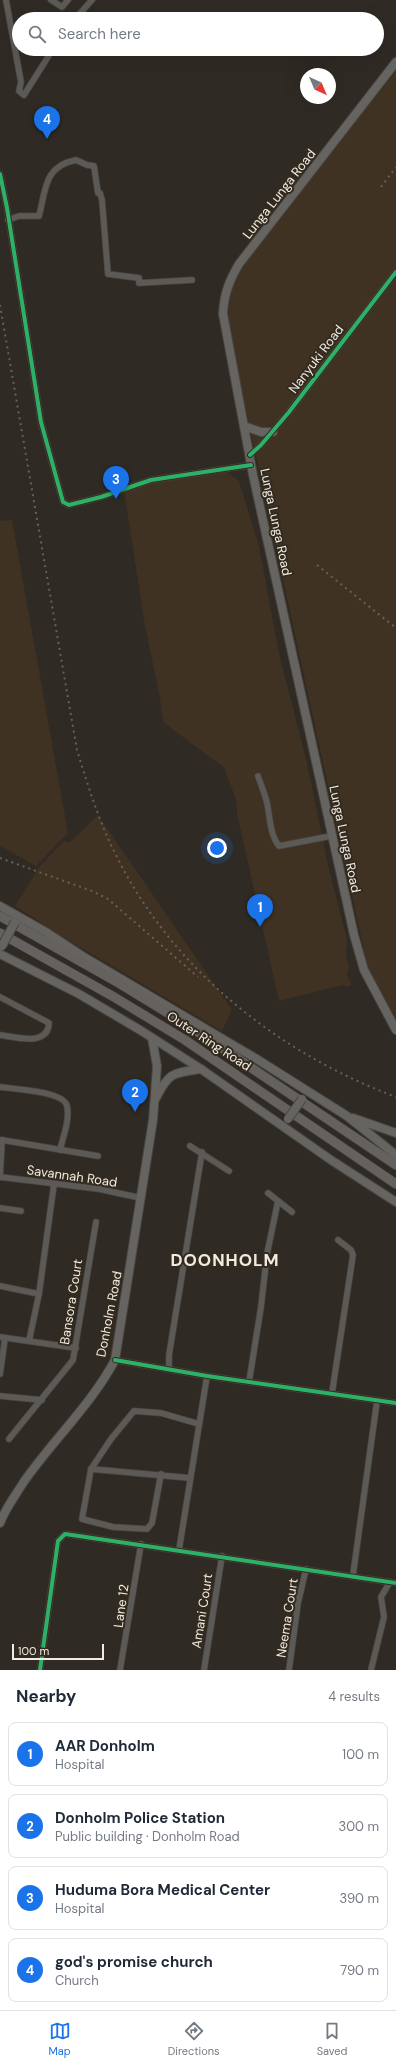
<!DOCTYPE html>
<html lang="en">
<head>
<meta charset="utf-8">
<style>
	:root { --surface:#fff; --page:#f6f6f7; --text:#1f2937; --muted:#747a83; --line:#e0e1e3; --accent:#1a73e8 }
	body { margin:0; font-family:"DM Sans",sans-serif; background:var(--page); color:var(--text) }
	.compass { position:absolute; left:300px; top:68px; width:36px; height:36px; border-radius:50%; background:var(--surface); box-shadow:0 4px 16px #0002; rotate:136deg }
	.scale { position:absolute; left:12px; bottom:10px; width:92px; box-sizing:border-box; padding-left:4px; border:2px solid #f1ebe4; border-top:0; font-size:11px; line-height:14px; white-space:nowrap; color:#f1ebe4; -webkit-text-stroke:3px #342b1f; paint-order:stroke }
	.you { position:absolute; left:217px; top:848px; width:14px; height:14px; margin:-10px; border:3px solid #fff; border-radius:50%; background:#1a73e8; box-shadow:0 0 0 6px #1a73e833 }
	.badge { display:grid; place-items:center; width:26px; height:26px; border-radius:50%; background:var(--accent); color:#fff; font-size:13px; font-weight:700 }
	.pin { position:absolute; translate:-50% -33px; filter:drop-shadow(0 1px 2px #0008) }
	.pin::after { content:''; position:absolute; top:21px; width:14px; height:12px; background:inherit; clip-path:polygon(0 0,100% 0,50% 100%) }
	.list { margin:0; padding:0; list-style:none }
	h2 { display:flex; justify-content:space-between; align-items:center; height:52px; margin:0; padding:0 16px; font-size:17px }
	h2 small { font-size:13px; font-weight:400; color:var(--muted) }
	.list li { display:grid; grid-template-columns:26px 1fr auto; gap:12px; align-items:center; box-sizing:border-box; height:64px; margin:0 8px 8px; padding:0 8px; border:1px solid var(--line); border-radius:8px }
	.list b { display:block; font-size:15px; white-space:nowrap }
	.list p { margin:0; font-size:13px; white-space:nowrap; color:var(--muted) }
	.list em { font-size:13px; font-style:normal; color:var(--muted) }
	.icon { flex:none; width:22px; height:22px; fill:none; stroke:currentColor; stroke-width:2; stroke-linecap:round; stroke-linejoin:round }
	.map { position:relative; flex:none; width:396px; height:1670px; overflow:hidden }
	.search { position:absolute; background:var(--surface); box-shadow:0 4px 16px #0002; left:12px; right:12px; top:12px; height:44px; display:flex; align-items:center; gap:10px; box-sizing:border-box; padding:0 14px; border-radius:22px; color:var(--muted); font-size:15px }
	.sheet { height:340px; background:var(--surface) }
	nav { display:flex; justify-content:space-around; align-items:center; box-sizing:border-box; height:56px; border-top:1px solid var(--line); background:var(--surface); font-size:11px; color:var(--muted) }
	nav a { display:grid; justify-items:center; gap:2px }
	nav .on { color:var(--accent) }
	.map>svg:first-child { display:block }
</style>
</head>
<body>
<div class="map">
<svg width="396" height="1670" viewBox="0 0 396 1670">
	<rect width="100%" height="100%" fill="#2f2a24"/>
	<g fill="#3f3222">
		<polygon points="396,71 396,1022 369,973 228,328 230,289 252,252"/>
		<polygon points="227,472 239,481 259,546 279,653 307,763 329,869 347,939 346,955 349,967 347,975 351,984 349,987 343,985 279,1001 237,814 236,799 225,771 226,769 164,723 162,716 160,698 145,626 124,490 149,483 206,473"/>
		<polygon points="12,520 68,833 36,866 0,846 0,521"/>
		<polygon points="98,815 232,1010 222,1031 66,939 15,906 39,867 62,843 65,841 69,843"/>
	</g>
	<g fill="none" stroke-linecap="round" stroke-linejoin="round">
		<defs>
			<g id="street">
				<polyline points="6,0 21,82 19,91 24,95 53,49"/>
				<polyline points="51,0 62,7 68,0"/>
				<polyline points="75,19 92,0"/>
				<polyline points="0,174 7,208 41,422 63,502 69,505 101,497 151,480 251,465"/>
				<path d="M 8,220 L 19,216 L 39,216 C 46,189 44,166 76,160 L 87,165 L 94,166 L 98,193 L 100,193 L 102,200 L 108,274 L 139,278 L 139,283 L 192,280"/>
				<polyline points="250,455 261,445 289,412 396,272"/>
				<path d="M 258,776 C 261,785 265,794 267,803 C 270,817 270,835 279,846 L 331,836"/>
				<path d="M 0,997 L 49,1023 C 48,1047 15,1037 0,1035"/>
				<path d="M 0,1087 C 13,1089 64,1091 67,1106 C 70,1120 63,1137 60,1150"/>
				<polyline points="0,1140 2,1140 0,1177"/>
				<polyline points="2,1140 98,1156"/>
				<polyline points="190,1146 229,1171"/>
				<polyline points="0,1177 99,1189 141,1198"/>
				<polyline points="268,1193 292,1212"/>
				<polyline points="0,1208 21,1211"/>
				<polyline points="0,1286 39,1294"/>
				<polyline points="0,1337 76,1348"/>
				<polyline points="29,1341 39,1294 54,1184"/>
				<polyline points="115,1360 207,1376 396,1403"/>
				<polyline points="169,1369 169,1355 202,1152"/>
				<polyline points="0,1374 5,1338"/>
				<polyline points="249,1382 261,1307 267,1254 278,1201"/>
				<polyline points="332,1393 353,1255 351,1250 338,1240"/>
				<polyline points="0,1396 42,1400"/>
				<polyline points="9,1439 73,1360 96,1222"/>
				<polyline points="91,1469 190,1478"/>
				<polyline points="161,1474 152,1523 147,1529 113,1527 82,1519 91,1469 111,1439 134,1411 161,1413 199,1424"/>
				<polyline points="179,1550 207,1376"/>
				<polyline points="353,1575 377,1401"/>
				<polyline points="40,1670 58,1541 65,1534 396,1583"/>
				<polyline points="120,1670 141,1544"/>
				<polyline points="204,1670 222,1556"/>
				<polyline points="289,1670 298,1603 306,1569"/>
				<polyline points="371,1670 384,1617 381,1597 390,1582"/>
			</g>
			<g id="secondary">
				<path d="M 396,62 L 239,264 C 229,281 224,294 223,314 L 253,475 L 354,935 L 364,970 L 396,1030"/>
				<polyline points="244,426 261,432 273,432"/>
				<polyline points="0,906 46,932 84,957 255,1058 347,1116 396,1155"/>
				<polyline points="0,954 79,994 140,1030 201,1069 331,1160 396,1202"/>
				<path d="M 156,1098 C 169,1072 173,1073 201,1069"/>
				<polyline points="353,1118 396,1133"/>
				<path d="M 0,1523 C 5,1509 15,1496 23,1483 C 52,1441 91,1405 115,1360 L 153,1120 L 157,1066 L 152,1038"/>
			</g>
			<g id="primary">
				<polyline points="0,916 117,982 189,1026 396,1165"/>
				<polyline points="0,933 114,997 185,1040 396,1184"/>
			</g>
		</defs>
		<use href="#street" stroke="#494540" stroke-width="7"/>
		<use href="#secondary" stroke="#494540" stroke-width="10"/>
		<use href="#primary" stroke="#494540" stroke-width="10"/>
		<use href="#street" stroke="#5c5a57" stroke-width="5.5"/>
		<use href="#secondary" stroke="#666461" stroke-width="8"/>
		<use href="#primary" stroke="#65615f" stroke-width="9"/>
		<g stroke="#64615e" stroke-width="2" stroke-dasharray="2 4" stroke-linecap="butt">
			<polyline points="381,187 396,167"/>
			<path d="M 0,305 L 77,750 C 88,786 99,822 116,855 C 172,969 278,1053 396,1097"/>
			<polyline points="317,565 396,628"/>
			<polyline points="0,858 92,891 108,899 198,977"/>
		</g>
		<defs>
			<g id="secondary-bridge">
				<polyline points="2,946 15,922"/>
				<polyline points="288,1119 302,1099"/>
			</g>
		</defs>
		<use href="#secondary-bridge" stroke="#494540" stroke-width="10" stroke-linecap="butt"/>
		<use href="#secondary-bridge" stroke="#666461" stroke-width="8"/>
		<defs>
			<g id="cycleway">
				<polyline points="0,174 7,208 41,422 63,502 69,505 101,497 151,480 251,465"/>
				<polyline points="250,455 261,445 289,412 396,272"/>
				<polyline points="115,1360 207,1376 396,1403"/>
				<polyline points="40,1670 58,1541 65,1534 396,1583"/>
			</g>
		</defs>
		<use href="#cycleway" stroke="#342b1f" stroke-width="6"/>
		<use href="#cycleway" stroke="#2db169" stroke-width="4"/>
	</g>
	<g text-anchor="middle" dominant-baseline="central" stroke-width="4" stroke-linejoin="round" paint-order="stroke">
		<g font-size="13" fill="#f1ebe4" stroke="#342b1f">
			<text transform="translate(279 194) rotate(-52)">Lunga Lunga Road</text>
			<text transform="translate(316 359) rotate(-53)">Nanyuki Road</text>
			<text transform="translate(276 522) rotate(78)">Lunga Lunga Road</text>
			<text transform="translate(345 839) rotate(78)">Lunga Lunga Road</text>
			<text transform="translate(209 1041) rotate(33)">Outer Ring Road</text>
			<text transform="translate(72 1176) rotate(8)">Savannah Road</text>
			<text transform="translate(71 1302) rotate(-81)">Bansora Court</text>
			<text transform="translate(109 1314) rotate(-79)">Donholm Road</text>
			<text transform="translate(121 1606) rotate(-82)">Lane 12</text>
			<text transform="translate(202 1611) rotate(-81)">Amani Court</text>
			<text transform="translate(287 1618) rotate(-81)">Neema Court</text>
		</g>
		<g font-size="17" font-weight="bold" letter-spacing="1" fill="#f1ebe4" stroke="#342b1f">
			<text x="225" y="1260">DOONHOLM</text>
		</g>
	</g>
</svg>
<svg class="compass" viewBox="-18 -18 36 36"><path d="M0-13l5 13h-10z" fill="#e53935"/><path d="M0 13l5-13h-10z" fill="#747a83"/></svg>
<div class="scale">100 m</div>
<div class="you"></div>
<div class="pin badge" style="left:260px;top:927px">1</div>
<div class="pin badge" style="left:135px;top:1112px">2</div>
<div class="pin badge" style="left:116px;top:499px">3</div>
<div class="pin badge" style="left:47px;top:139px">4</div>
<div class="search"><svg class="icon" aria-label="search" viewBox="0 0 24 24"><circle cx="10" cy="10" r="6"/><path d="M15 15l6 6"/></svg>Search here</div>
</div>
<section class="sheet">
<h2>Nearby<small>4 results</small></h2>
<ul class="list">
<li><span class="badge">1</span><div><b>AAR Donholm</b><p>Hospital</p></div><em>100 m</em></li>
<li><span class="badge">2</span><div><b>Donholm Police Station</b><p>Public building · Donholm Road</p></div><em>300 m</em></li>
<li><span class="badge">3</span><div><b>Huduma Bora Medical Center</b><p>Hospital</p></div><em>390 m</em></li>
<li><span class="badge">4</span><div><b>god's promise church</b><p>Church</p></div><em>790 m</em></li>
</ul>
</section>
<nav>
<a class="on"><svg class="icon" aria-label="map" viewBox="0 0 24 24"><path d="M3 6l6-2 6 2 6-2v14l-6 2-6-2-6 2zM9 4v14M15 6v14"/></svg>Map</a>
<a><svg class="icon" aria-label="directions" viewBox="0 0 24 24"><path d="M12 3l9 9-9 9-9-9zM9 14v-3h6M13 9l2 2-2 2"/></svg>Directions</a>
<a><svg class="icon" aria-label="saved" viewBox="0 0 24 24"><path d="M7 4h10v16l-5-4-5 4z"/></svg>Saved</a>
</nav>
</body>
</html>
